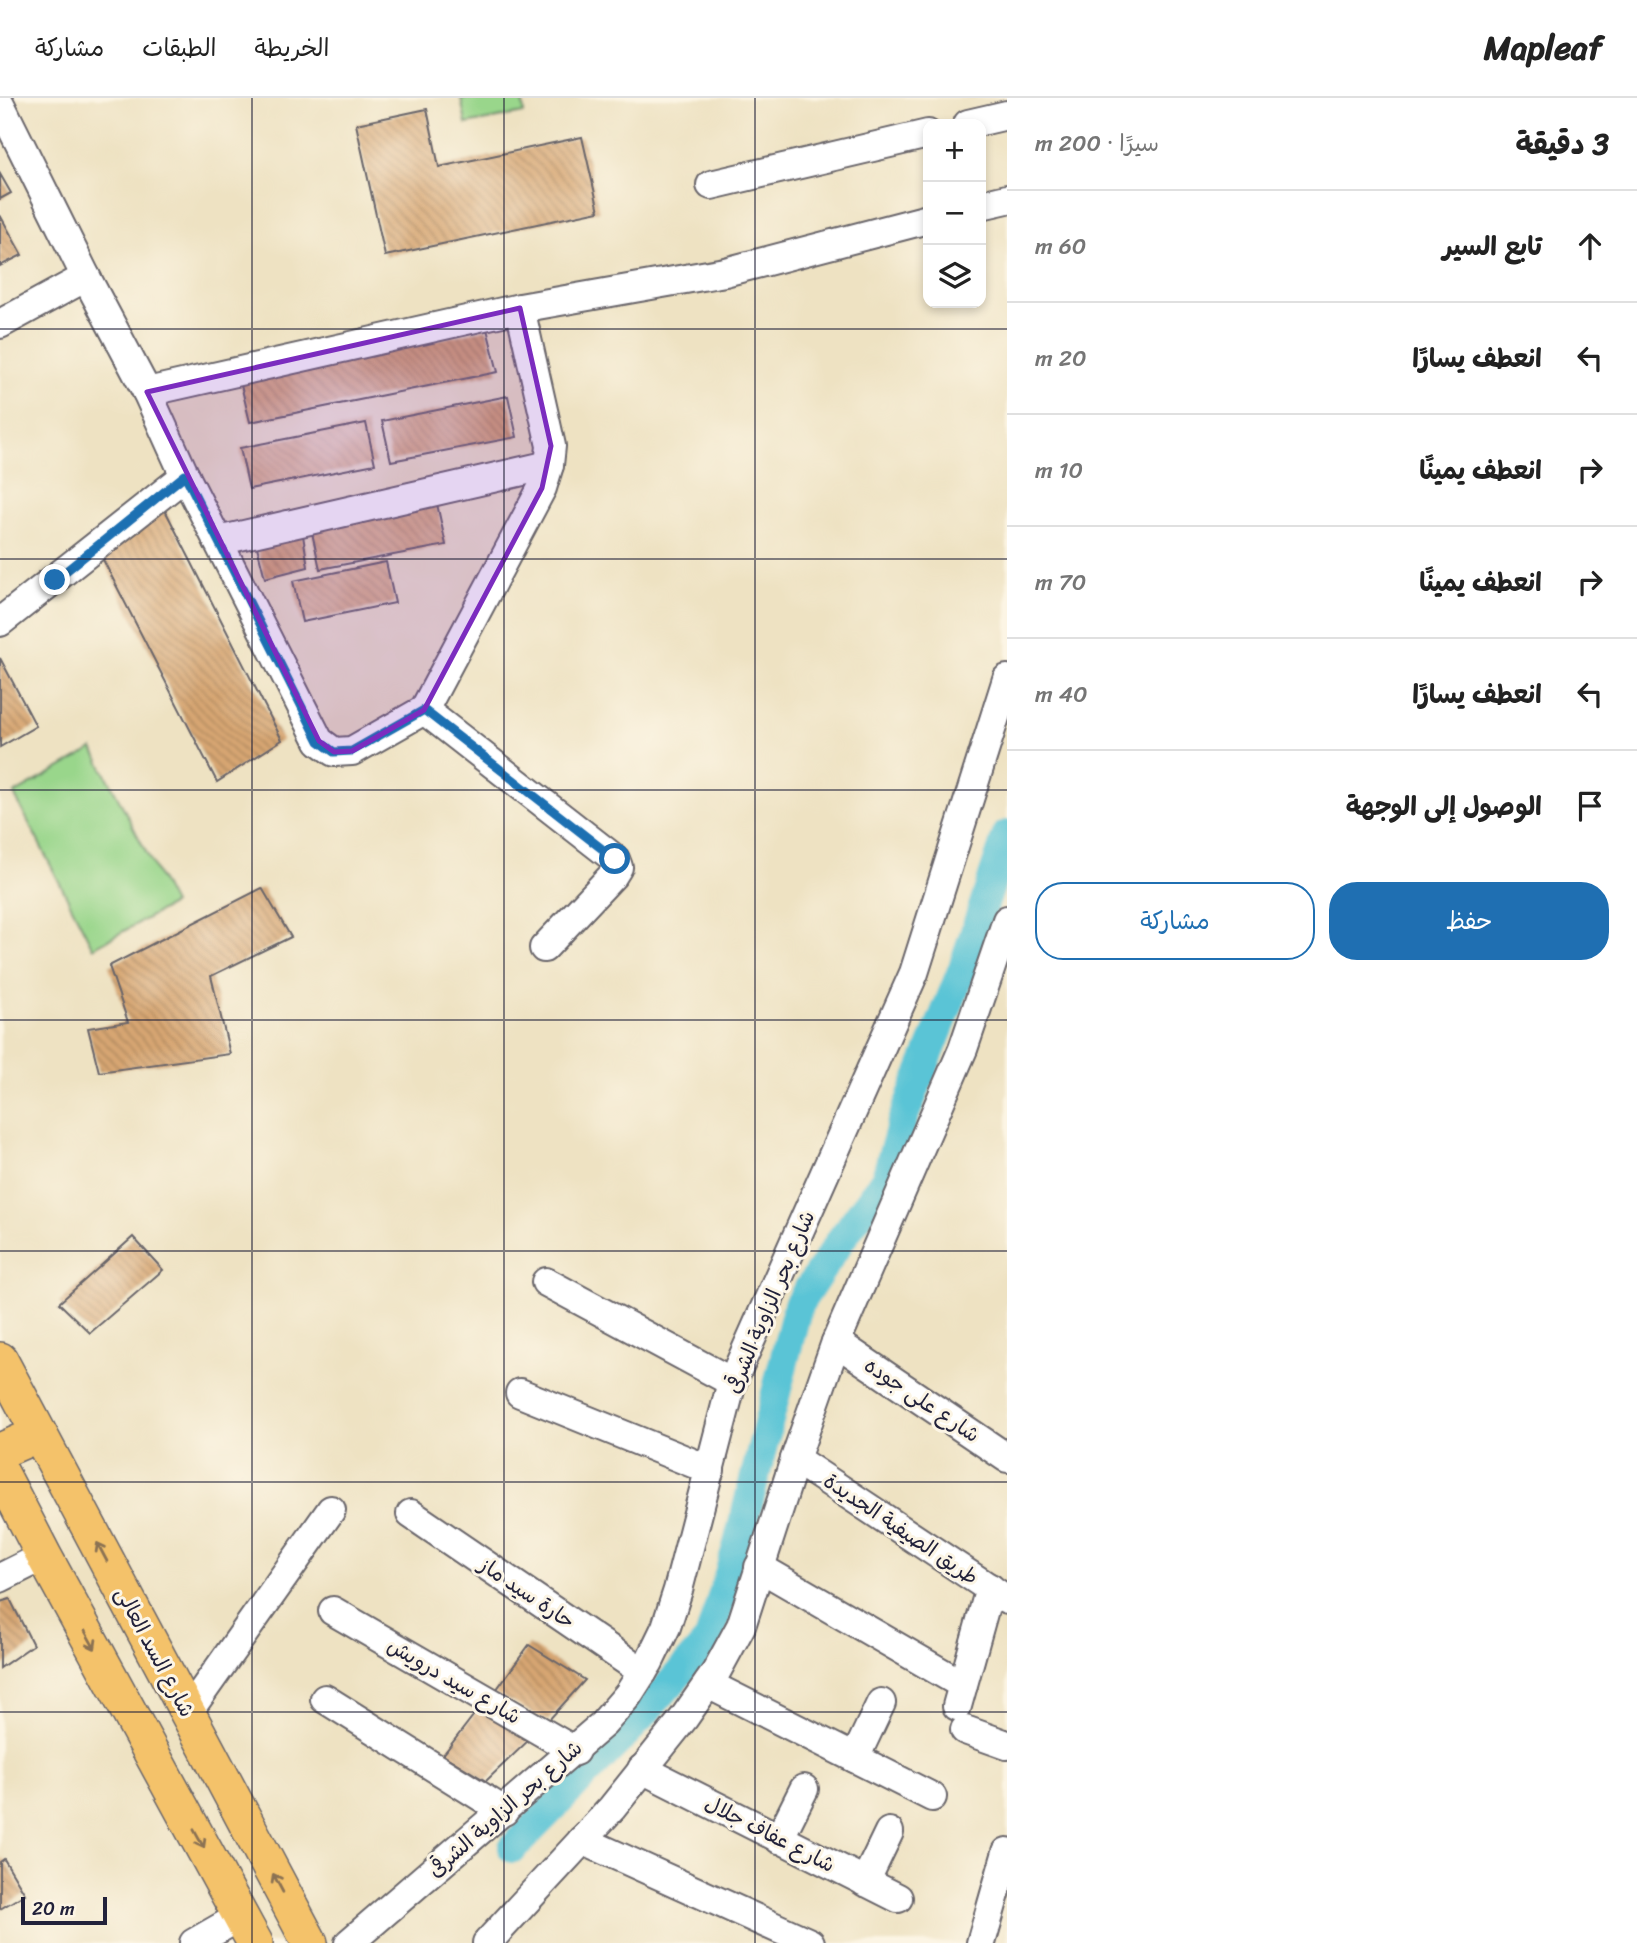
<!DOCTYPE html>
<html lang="ar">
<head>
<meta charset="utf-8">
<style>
	:root { --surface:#fff; --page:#f6f6f6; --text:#222; --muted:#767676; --line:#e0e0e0; --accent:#1f6fb2 }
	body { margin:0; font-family:Sriracha,"Playpen Sans Arabic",sans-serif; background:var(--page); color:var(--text); direction:rtl }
	.controls { position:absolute; right:21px; top:21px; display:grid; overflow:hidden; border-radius:14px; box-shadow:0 4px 10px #0003 }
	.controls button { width:63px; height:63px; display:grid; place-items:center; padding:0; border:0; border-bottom:2px solid var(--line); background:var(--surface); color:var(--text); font:35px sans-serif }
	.scale { position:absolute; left:21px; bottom:18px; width:86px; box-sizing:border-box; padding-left:7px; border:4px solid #22223b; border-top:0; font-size:19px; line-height:24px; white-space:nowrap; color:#22223b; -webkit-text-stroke:5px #fcf5e5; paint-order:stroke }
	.stop { position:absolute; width:21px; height:21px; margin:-16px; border:5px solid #1f6fb2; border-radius:50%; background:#fff }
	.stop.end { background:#1f6fb2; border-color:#fff; box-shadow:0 2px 7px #0008 }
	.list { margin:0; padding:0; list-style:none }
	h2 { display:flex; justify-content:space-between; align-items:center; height:91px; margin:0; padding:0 28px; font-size:30px }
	h2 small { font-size:23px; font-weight:400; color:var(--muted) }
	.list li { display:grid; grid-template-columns:46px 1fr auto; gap:21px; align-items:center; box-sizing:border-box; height:112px; padding:0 28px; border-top:2px solid var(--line) }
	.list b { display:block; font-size:26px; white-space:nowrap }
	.list em { font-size:23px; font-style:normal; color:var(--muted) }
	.actions { display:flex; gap:14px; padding:21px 28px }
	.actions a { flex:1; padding:16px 0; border:2px solid var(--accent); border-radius:28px; text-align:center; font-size:24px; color:var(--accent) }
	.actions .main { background:var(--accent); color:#fff }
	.icon { flex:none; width:38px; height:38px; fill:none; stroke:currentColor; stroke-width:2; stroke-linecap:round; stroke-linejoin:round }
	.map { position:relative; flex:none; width:1007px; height:1845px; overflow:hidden; direction:ltr }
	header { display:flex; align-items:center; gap:42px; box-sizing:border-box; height:98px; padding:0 35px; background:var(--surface); border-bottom:2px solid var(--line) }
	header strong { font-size:33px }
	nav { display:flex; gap:38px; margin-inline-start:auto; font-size:24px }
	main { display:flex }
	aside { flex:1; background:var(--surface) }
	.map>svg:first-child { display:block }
</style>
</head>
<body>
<header>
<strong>Mapleaf</strong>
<nav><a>الخريطة</a><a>الطبقات</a><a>مشاركة</a></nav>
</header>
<main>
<aside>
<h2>3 دقيقة<small>سيرًا · 200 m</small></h2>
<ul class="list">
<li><svg class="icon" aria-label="ahead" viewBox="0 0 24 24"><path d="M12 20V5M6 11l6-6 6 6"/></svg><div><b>تابع السير</b></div><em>60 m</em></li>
<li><svg class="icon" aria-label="left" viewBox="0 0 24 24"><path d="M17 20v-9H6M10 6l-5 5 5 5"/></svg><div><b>انعطف يسارًا</b></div><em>20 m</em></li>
<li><svg class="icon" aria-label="right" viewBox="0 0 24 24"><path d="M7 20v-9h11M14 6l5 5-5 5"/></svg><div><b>انعطف يمينًا</b></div><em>10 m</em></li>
<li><svg class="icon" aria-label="right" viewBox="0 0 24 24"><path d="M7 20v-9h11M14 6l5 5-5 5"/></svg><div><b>انعطف يمينًا</b></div><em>70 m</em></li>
<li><svg class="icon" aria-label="left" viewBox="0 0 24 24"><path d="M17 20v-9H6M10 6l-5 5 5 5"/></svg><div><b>انعطف يسارًا</b></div><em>40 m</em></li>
<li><svg class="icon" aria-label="arrive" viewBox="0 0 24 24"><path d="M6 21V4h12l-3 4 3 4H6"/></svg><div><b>الوصول إلى الوجهة</b></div></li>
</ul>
<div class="actions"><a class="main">حفظ</a><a>مشاركة</a></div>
</aside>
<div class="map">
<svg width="1007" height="1845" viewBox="0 0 1007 1845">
	<defs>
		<pattern id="building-back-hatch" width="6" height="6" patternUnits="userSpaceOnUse" patternTransform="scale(1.75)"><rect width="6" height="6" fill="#d7a672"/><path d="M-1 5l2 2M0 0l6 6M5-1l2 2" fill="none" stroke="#ae875f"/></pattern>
	</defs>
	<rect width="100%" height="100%" fill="#fcf5e5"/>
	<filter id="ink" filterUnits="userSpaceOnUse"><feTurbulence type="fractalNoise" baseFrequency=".0143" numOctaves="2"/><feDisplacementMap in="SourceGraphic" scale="14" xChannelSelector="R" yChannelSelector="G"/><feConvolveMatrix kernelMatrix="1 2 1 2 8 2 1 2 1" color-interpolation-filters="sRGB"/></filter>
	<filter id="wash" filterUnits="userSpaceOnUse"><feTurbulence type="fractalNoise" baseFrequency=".00686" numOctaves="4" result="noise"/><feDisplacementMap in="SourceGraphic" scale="28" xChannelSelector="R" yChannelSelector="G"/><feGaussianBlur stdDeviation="1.57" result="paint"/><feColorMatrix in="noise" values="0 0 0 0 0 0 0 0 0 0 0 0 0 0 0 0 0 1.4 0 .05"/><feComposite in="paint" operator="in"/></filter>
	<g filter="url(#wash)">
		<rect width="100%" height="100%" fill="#eee2c2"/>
		<g fill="#99d68b" stroke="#5e7c63" stroke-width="2">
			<polygon points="461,0 522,0 524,15 466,26"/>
			<polygon points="93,651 173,806 93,850 14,696"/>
		</g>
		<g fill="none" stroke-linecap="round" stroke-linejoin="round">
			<polyline stroke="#5ac4d6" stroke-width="30" points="513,1750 631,1630 709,1542 738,1446 798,1207 842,1140 886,1080 903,1021 963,870 1007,737"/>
		</g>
		<g id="blocks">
			<g fill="url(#building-back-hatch)">
				<polygon points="427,11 439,69 582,39 599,113 385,158 356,26"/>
				<polygon points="0,76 11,95 0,101"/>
				<polygon points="0,117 22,157 0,168"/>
				<polygon points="487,231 498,274 250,324 240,283"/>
				<polygon points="508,298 517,339 391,363 382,323"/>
				<polygon points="366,325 375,366 249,391 240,350"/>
				<polygon points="437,406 446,447 320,471 311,430"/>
				<polygon points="165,412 282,642 217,684 98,452"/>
				<polygon points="302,431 308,469 265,480 255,441"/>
				<polygon points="386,464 395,505 302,524 293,483"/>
				<polygon points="0,560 36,628 0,649"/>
				<polygon points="262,790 291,839 211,878 230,956 99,974 88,930 128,924 109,868"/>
				<polygon points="133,1139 163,1172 90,1235 59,1205"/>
				<polygon points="10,1501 33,1547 0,1570 0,1504"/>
				<polygon points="529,1547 585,1582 548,1623 494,1595"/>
				<polygon points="480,1609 531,1640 486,1683 443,1657"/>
				<polygon points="4,1761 25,1796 0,1811 0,1764"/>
			</g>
		</g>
	</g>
	<g filter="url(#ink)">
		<use href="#blocks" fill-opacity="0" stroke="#69656a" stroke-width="2"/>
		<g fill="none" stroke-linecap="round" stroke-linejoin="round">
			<defs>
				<g id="minor">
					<polyline points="0,6 86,179 147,294 185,378 319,643 334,654 352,653 424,612 542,390 549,367 551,348 520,210"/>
					<polyline points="968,26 1007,17"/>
					<polyline points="711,87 928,36"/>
					<polyline points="981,107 1007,101"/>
					<polyline points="0,226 86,179"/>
					<polyline points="147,294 520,210 725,174 928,121"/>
					<polyline points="218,443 549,367"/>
					<polyline points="0,524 185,378"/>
					<polyline points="424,612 615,761 618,769 613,777 544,850"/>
					<polyline points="546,1184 732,1284"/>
					<polyline points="836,1244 1007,1360"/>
					<polyline points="520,1295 710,1372"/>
					<polyline points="795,1361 1007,1502"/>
					<polyline points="411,1416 643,1574"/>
					<polyline points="759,1469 963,1587"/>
					<polyline points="0,1480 44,1458"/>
					<polyline points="333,1513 575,1653"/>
					<polyline points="708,1586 932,1699"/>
					<polyline points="325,1601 504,1713"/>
					<polyline points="957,1608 990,1490"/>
					<polyline points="188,1614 331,1412"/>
					<polyline points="965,1632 1007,1647"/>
					<polyline points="855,1660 881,1605"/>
					<polyline points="642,1671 898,1800"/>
					<polyline points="779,1741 804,1691"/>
					<polyline points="582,1742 810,1845"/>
					<polyline points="865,1784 889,1734"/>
					<polyline points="194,1845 241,1818"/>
					<polyline points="349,1845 603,1626 628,1597 649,1564 666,1529 678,1492 732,1284 914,875 1007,581"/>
					<polyline points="487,1845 612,1710 684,1620 716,1574 741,1528 795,1361 836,1244 963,951 1007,822"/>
					<polyline points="981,1845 1007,1754"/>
				</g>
				<g id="major">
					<polyline points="0,1262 310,1845"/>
					<polyline points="0,1353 39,1336"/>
					<polyline points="0,1373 44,1458 255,1845"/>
				</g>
			</defs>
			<use href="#minor" stroke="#69656a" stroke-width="32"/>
			<use href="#major" stroke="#69656a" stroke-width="38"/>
			<use href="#minor" stroke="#fff" stroke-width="28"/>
			<use href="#major" stroke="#f4c26a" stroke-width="35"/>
		</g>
		<defs><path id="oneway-shaft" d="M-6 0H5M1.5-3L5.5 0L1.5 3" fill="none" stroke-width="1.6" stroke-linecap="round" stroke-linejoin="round" transform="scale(1.75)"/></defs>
		<g stroke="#8b7252">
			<use href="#oneway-shaft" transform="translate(102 1454) rotate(-118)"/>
			<use href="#oneway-shaft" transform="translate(90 1542) rotate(61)"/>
			<use href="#oneway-shaft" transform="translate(199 1741) rotate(61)"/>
			<use href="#oneway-shaft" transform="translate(278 1785) rotate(-118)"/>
		</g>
	</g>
	<g fill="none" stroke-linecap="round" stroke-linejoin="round" filter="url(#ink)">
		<polyline stroke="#1f6fb2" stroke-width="9" points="55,482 185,377 319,643 334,654 352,653 424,612 615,761"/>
	</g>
	<path fill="#7b2cbf" fill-opacity="0.2" stroke="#7b2cbf" stroke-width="5" stroke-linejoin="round" d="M 520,210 L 551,348 L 542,390 L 424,612 L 352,653 L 334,654 L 319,643 L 147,294 Z"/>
	<path fill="none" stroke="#22223b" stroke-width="2" stroke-opacity="0.55" d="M 252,0 L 252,1845M 504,0 L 504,1845M 755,0 L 755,1845M 0,231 L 1007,231M 0,461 L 1007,461M 0,692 L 1007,692M 0,922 L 1007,922M 0,1153 L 1007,1153M 0,1384 L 1007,1384M 0,1614 L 1007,1614"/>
	<g text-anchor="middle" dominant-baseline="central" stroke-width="6" stroke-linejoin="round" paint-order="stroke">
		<g font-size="21" fill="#22223b" stroke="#fcf5e5">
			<text transform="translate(770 1204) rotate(-67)">شارع بحر الزاوية الشرقى</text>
			<text transform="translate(922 1302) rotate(34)">شارع على جوده</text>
			<text transform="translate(901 1431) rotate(34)">طريق الصيفية الجديدة</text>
			<text transform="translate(527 1495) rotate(34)">حارة سيد ماز</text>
			<text transform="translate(155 1554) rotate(62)">شارع السد العالى</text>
			<text transform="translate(454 1583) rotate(30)">شارع سيد درويش</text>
			<text transform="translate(505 1711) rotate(-41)">شارع بحر الزاوية الشرقى</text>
			<text transform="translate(770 1736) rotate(27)">شارع عفاف جلال</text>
		</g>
	</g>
</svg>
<div class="controls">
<button>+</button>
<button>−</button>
<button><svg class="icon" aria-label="layers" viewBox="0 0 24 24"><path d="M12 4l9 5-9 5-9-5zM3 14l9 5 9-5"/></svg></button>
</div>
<div class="scale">20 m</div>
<div class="stop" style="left:615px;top:761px"></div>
<div class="stop end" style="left:55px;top:482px"></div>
</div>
</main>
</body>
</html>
